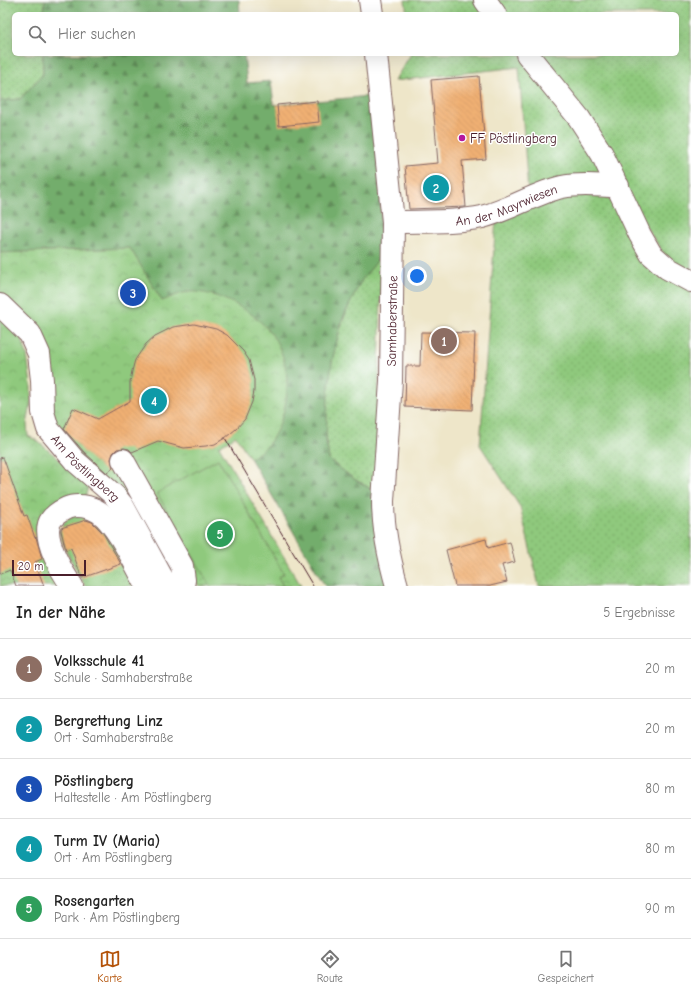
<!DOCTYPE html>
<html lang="de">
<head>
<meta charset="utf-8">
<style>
	:root { --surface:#fff; --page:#f6f6f6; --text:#222; --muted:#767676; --line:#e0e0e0; --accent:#b45309 }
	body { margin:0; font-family:"Comic Neue",sans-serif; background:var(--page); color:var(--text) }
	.scale { position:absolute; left:12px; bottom:10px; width:74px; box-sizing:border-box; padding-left:4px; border:2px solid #4a1f2b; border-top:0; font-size:11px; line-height:14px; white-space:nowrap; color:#4a1f2b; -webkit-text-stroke:3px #fff; paint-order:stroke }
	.you { position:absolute; left:417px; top:276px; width:14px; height:14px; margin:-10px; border:3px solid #fff; border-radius:50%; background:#1a73e8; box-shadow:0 0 0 6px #1a73e833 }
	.badge { display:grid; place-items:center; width:26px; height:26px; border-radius:50%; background:var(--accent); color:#fff; font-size:13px; font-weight:700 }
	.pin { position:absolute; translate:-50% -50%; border:2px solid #fff; box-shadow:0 1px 4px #0006 }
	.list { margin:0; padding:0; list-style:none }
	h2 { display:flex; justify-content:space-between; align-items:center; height:52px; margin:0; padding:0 16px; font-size:17px }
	h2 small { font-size:13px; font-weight:400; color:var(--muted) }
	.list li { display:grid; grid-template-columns:26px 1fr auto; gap:12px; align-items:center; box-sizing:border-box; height:60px; padding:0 16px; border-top:1px solid var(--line) }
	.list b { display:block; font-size:15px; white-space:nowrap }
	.list p { margin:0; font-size:13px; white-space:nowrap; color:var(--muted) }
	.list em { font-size:13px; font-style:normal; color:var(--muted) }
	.icon { flex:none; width:22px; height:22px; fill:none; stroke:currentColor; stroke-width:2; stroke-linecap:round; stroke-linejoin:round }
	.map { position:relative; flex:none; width:691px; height:586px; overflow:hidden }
	.search { position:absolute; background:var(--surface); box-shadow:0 4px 16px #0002; left:12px; right:12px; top:12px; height:44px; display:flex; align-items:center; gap:10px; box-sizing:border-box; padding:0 14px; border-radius:6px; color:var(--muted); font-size:15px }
	.sheet { height:352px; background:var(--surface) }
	nav { display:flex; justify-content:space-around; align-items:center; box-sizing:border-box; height:56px; border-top:1px solid var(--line); background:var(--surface); font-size:11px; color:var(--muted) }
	nav a { display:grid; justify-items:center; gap:2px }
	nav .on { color:var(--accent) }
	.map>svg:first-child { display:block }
</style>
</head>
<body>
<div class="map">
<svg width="691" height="586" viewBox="0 0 691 586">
	<defs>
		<pattern id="grass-dots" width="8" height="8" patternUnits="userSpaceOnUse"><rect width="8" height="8" fill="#8fc97d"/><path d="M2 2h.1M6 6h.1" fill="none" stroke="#7dac6c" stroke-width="1.8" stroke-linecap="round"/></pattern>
		<pattern id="forest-firs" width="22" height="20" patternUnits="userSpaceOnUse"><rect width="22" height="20" fill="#73ad6c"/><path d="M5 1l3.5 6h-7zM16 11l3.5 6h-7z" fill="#608c59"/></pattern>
		<pattern id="park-crowns" width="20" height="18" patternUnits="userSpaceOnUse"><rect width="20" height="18" fill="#8fc97d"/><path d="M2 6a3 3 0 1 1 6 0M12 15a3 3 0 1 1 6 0" fill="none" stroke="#7dac6c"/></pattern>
		<pattern id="building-back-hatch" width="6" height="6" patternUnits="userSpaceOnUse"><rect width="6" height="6" fill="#f0b073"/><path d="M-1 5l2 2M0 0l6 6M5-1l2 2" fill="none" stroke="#cf9764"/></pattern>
	</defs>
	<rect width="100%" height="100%" fill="#fff"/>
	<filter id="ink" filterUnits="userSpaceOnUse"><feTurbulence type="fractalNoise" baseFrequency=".025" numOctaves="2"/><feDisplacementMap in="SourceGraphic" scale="8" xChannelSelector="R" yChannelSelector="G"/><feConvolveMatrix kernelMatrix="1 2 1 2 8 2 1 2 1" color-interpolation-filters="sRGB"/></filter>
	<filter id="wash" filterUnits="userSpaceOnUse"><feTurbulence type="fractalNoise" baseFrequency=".012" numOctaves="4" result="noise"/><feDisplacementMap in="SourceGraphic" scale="16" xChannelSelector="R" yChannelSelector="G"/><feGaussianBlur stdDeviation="0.9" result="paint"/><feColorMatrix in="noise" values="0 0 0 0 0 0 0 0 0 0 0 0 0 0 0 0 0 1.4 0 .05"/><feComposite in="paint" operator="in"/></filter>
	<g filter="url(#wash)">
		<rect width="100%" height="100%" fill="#eee6c9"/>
		<g fill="url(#grass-dots)" stroke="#6c7454">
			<polygon points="0,0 45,0 44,14 14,14 14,54 43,54 43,74 20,99 0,101"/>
			<polygon points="405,0 477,0 488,14 407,14"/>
			<polygon points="492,0 691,0 691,273 667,259 534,54 677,54 677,14 503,14"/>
			<polygon points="411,54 520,54 569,116 604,175 528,194 519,67 394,81"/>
			<polygon points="555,195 602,195 611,200 691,289 691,586 539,586 520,507 480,445 496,219"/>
			<path d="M 382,255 L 376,492 L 354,479 L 329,460 C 320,405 332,330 361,281 C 366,272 375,263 382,255 Z"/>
		</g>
		<g fill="url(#forest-firs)" stroke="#5e664c">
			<polygon points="45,0 239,0 240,14 44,14"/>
			<polygon points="43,54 244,54 247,83 271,81 274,105 369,96 380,171 382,255 361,281 342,320 332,361 328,395 326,440 329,460 354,479 376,492 389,586 325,586 250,458 266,447 187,292 162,301 130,248 0,253 0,101 20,99 43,74"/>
		</g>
		<g fill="url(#park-crowns)" stroke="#6c7454">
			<path d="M 130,248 L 162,301 C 170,298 180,293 188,292 C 202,291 214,295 226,300 C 246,308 269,325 278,345 C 294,376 288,419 267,446 C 263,451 255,455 250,458 L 236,436 L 219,446 L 301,586 L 199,586 L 198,584 L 171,579 L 57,431 L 27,319 L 0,294 L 0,253 Z"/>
			<polygon points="0,317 21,336 27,355 31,385 31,405 27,424 28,436 36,440 89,484 85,498 52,505 63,586 0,586"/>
			<polygon points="76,514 90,517 107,529 137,586 85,586 65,549 59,532 65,521"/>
		</g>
		<polygon fill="#8fc97d" stroke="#6c7454" points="218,459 284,574 278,577 283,586 210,586 157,493"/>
		<g id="blocks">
			<g fill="url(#building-back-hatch)">
				<polygon points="479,76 486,159 462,161 466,207 409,209 405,166 438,163 431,80"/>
				<polygon points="317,101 319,122 279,126 277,105"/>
				<polygon points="194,324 216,329 227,335 243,351 249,360 254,380 254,391 252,402 245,419 236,429 225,438 215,444 206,446 184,448 158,441 132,452 129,449 124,448 117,449 113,453 111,459 113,468 107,473 84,452 64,429 73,408 98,419 130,401 130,382 132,371 135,360 146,344 155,336 173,327"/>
				<polygon points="421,332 475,333 472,410 405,407 406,366 420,366"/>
				<polygon points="3,457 24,516 27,515 35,538 36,537 42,559 35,562 44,586 16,586 10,570 0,574 0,458"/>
				<polygon points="86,520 92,522 103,533 121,564 82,578 71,548 66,550 61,531 61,528"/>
				<polygon points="486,539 488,548 510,542 515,562 502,565 507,582 490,586 455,586 446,550"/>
			</g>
		</g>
	</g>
	<g filter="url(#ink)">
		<use href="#blocks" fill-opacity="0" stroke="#836562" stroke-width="1"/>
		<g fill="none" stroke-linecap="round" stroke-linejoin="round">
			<defs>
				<g id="minor">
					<polyline points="370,0 372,14"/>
					<polyline points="485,0 495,14"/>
					<path d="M 376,54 L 393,222 L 391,381 L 383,501 C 383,530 389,558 397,586"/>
					<polyline points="527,54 579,118 602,154 640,235 651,254 667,268 691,281"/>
					<path id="s1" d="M 393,222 C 422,221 454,223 482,217 C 510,210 535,193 562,187 C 580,183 599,186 618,186"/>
					<path id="s2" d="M 0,305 L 30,334 L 39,354 L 42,380 L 43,412 L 48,429 L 75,461 L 114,495 L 123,506 L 165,583 L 169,586"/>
					<polyline points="123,460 182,566 184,580 183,586"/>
					<path d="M 72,586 C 62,572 44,542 49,524 C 51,517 60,511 67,508 C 76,504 90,506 99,512 C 117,524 136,566 147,586"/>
				</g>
			</defs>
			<use href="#minor" stroke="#836562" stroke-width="24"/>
			<use href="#minor" stroke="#fff" stroke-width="22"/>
			<polyline stroke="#4a1f2b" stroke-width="1" points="225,438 313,586"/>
		</g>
	</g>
	<circle fill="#b5179e" stroke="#fff" stroke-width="1.5" cx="462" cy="138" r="4"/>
	<g text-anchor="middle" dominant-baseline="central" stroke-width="3" stroke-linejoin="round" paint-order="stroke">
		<g font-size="13" fill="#4a1f2b" stroke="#fff" text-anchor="start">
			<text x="470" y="138">FF Pöstlingberg</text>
		</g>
		<g font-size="13" fill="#4a1f2b" stroke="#fff">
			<text stroke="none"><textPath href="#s1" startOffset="116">An der Mayrwiesen</textPath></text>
			<text transform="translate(392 321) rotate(-89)">Samhaberstraße</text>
			<text stroke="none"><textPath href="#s2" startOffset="194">Am Pöstlingberg</textPath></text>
		</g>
	</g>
</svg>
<div class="scale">20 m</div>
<div class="you"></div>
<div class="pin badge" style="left:444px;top:341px;background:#8d6e63">1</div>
<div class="pin badge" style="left:436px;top:188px;background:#0f9aa8">2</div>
<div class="pin badge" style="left:133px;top:293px;background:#1a4fb4">3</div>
<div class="pin badge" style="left:154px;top:401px;background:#0f9aa8">4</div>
<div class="pin badge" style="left:220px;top:534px;background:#2e9e5b">5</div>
<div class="search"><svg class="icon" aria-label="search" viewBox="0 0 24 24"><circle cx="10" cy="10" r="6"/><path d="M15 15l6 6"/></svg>Hier suchen</div>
</div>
<section class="sheet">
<h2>In der Nähe<small>5 Ergebnisse</small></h2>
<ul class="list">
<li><span class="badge" style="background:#8d6e63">1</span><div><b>Volksschule 41</b><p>Schule · Samhaberstraße</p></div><em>20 m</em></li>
<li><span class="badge" style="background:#0f9aa8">2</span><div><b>Bergrettung Linz</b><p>Ort · Samhaberstraße</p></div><em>20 m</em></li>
<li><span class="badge" style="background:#1a4fb4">3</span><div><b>Pöstlingberg</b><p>Haltestelle · Am Pöstlingberg</p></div><em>80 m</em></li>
<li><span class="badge" style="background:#0f9aa8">4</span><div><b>Turm IV (Maria)</b><p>Ort · Am Pöstlingberg</p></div><em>80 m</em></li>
<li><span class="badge" style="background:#2e9e5b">5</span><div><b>Rosengarten</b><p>Park · Am Pöstlingberg</p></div><em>90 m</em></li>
</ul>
</section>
<nav>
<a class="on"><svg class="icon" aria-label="map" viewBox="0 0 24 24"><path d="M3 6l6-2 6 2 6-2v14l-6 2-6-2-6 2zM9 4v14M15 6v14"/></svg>Karte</a>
<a><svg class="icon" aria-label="directions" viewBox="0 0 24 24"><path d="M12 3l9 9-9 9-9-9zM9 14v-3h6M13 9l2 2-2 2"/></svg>Route</a>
<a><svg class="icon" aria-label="saved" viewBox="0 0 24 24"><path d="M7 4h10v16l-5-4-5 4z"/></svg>Gespeichert</a>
</nav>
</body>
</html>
